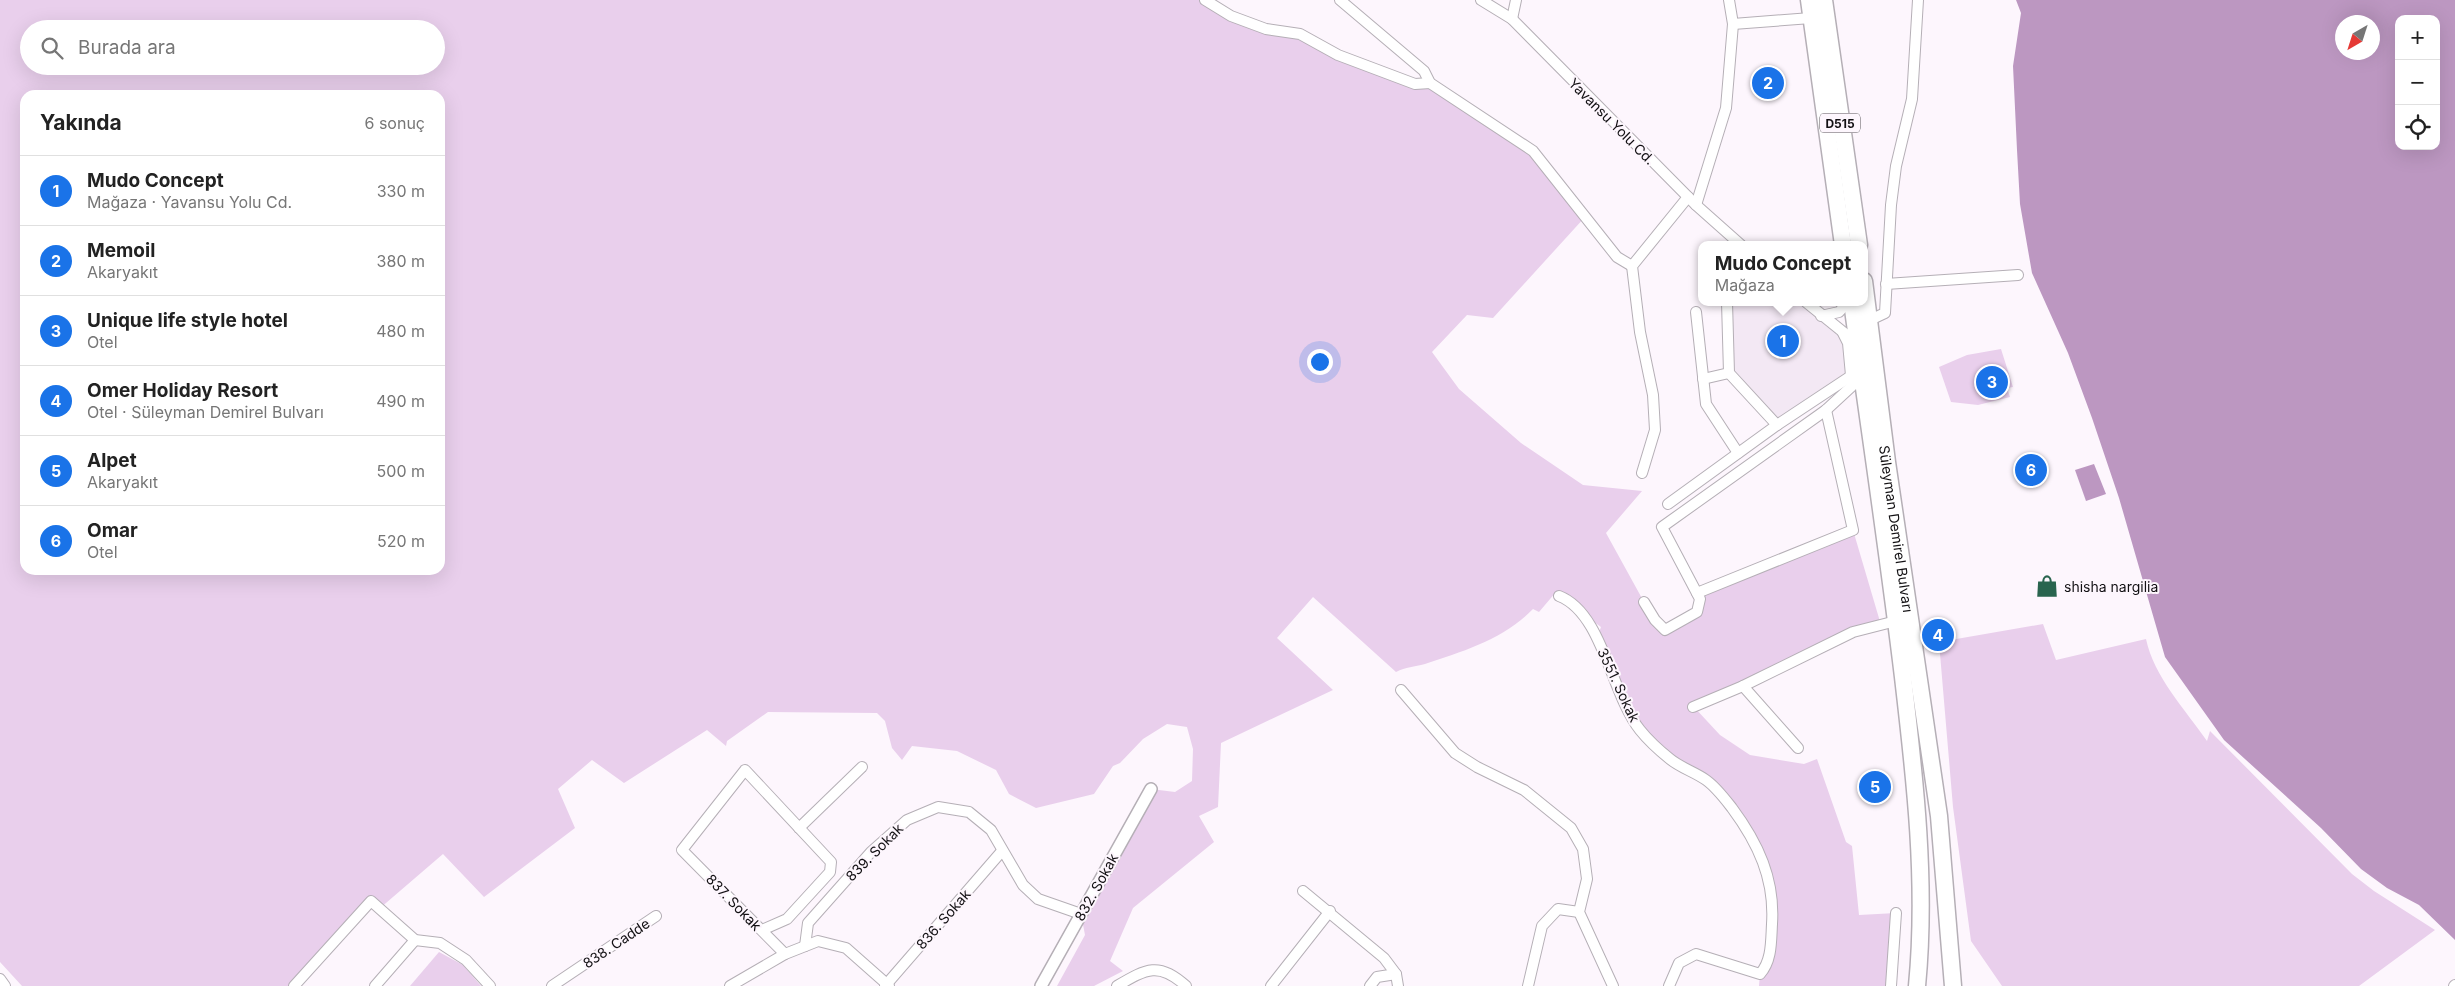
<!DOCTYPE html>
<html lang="tr">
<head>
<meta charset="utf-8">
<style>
	:root { --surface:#fff; --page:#f6f6f6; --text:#222; --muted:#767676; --line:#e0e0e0; --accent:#1a73e8 }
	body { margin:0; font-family:Inter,sans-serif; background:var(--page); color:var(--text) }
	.controls { position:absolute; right:15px; top:15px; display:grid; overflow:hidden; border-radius:10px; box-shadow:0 5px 20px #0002 }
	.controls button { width:45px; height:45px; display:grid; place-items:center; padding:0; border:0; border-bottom:1px solid var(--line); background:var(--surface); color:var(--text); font:25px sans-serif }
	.compass { position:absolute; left:2335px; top:15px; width:45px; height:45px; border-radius:50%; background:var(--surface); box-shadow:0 5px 20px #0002; rotate:219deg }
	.you { position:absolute; left:1319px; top:361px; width:18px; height:18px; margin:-12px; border:4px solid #fff; border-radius:50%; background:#1a73e8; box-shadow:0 0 0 8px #1a73e833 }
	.badge { display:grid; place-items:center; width:32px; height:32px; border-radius:50%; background:var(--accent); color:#fff; font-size:16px; font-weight:700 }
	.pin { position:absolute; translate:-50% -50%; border:2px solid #fff; box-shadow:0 1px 5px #0006 }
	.popup { position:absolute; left:1698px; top:241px; width:170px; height:65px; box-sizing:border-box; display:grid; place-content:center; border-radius:10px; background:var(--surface); filter:drop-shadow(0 1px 4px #0005); font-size:16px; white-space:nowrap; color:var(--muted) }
	.popup b { font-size:19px; color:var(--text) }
	.popup::after { content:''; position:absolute; left:50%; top:100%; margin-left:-10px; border:10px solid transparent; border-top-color:var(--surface) }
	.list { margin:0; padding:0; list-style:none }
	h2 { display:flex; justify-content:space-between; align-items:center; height:65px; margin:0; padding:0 20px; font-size:21px }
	h2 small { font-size:16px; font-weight:400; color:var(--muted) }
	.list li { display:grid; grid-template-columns:32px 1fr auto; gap:15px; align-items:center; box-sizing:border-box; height:70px; padding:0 20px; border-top:1px solid var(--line) }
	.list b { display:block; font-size:19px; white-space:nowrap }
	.list p { margin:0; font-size:16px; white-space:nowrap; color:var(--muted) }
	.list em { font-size:16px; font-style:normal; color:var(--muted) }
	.icon { flex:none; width:28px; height:28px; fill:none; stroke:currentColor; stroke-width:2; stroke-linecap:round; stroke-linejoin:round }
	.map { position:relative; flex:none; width:2455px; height:986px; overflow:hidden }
	.search { position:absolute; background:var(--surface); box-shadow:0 5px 20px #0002; left:20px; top:20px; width:425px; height:55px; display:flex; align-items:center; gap:12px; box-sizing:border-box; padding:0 18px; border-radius:28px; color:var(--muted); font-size:19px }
	.panel { position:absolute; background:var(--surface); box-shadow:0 5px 20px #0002; left:20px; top:90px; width:425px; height:485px; border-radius:15px }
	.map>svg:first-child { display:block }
</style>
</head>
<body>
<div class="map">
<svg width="2455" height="986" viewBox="0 0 2455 986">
	<rect width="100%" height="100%" fill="#fdf6fd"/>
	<polygon fill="#f3e8f4" points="1727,302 1806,302 1843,333 1851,376 1777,425 1729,373"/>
	<g fill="#e9cfec" fill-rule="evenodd">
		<path d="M 0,0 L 1205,0 L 1231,16 L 1300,34 L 1415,84 L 1430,83 L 1516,138 L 1585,217 L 1493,318 L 1467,315 L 1432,352 L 1459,389 L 1521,443 L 1583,485 L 1642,491 L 1606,533 L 1644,602 L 1665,630 L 1697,612 L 1697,593 L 1853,530 L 1881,625 L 1694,707 L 1720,735 L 1750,755 L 1804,764 L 1817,759 L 1846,842 L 1852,846 L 1859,915 L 1896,913 L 1891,986 L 1759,986 L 1760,974 L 1766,967 L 1772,917 L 1758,847 L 1725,799 L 1670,760 L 1639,729 L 1597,638 L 1601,627 L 1559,596 L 1556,592 L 1539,612 L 1533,609 C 1504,639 1464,651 1425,664 C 1414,667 1406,667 1396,672 L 1313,597 L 1277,638 L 1333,690 L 1221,743 L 1218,807 L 1199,816 L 1214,842 L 1133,908 L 1110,961 L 1123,971 L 1094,986 L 1057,986 L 1085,935 L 1081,914 L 1151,789 L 1175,792 L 1192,781 L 1193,749 L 1187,727 L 1167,724 L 1143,739 L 1120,763 L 1113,766 L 1094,794 L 1036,808 L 1009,794 L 996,770 L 957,751 L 912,746 L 902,760 L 892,748 L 885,721 L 877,713 L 768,712 L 727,741 L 726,746 L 707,730 L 624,783 L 592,760 L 558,789 L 575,828 L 484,897 L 443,854 L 379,909 L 371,902 L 294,986 L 22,986 L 0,962 ZM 29,29 L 436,29 L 436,66 L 29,66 ZM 25,95 L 440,95 L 440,570 L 25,570 Z"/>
		<polygon points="2001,349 2013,387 2007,388 2010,397 1978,405 1951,402 1939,367 1967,355"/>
		<path d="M 2043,624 L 2056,660 L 2146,639 C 2154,677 2185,709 2207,741 L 2210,731 L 2352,874 L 2374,891 L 2435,930 L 2359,986 L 2002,986 L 1971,941 L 1953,807 L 1939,642 Z"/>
		<polygon points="439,952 463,965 481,986 410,986"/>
	</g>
	<g fill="#bc97c1" fill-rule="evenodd">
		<path d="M 2016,0 L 2455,0 L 2455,940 L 2419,905 L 2387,888 L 2361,869 L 2321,828 L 2224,740 L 2165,657 L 2119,498 L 2092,418 L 2068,353 L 2032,273 L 2020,204 L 2017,150 L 2013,66 L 2021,13 ZM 2399,19 L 2436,19 L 2436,146 L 2399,146 ZM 2342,22 L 2372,22 L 2372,52 L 2342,52 Z"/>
		<polygon points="2094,464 2106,494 2086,501 2075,470"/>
	</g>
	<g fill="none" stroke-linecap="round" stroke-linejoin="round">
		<defs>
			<g id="minor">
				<polyline points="1205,0 1231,16 1266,29 1300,34 1338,55 1415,84 1430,83"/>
				<polyline points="1340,0 1424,71 1430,83 1533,151 1617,257 1632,266"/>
				<polyline points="1481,0 1512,19 1696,205 1741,245"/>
				<polyline points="1512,19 1516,0"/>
				<polyline points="1733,24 1811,18"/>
				<polyline points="1696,205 1726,108 1733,24 1729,0"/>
				<polyline points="1886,284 2018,275"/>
				<polyline points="1727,302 1729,373 1777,425"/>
				<polyline points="1806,302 1848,336"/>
				<polyline points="1696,312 1706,404 1738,453"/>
				<polyline points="1821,316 1839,312 1848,302"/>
				<polyline points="1870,320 1885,313 1891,205 1896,166 1912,99 1918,0"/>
				<polyline points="1703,379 1729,373"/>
				<polyline points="1642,473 1655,430 1653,395 1640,332 1632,266 1688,197"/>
				<polyline points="1668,504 1777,425 1851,376"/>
				<polyline points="1697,593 1853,530 1826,410"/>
				<path d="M 1559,596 C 1603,613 1611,694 1640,730 C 1648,740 1660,751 1670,759 C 1681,768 1695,772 1706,780 C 1716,787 1725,799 1732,808 C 1758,843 1775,879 1772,924 C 1771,941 1772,961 1760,974 L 1696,954 L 1679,963 L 1669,986"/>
				<polyline points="1644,602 1655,620 1665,630 1697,612 1700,599 1662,527 1826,410 1852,386 1848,343 1843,333"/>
				<polyline points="1743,686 1798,748"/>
				<polyline points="1401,690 1455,753 1477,767 1524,790 1571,828 1583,849 1587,879 1579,912 1613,986"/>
				<polyline points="1693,707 1743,686 1853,632 1896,621"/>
				<polyline points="799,828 862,767"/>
				<polyline points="1303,891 1384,958 1396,974 1398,986"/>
				<polyline points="762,930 787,919 830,872 831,862 745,770 682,850 785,954"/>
				<polyline points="805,946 808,923 871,852 907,820 938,807 969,812 991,830 1023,885 1038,899 1081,914"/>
				<polyline points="0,979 5,986"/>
				<polyline points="294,986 371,901 415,940 440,943 466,960 490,986"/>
				<polyline points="375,986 415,940"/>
				<polyline points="552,986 656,916"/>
				<polyline points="730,986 785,954 818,941 846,948 889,986"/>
				<polyline points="885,986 1002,851"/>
				<path d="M 1117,986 C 1146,969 1159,961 1186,986"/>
				<polyline points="1271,986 1330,911"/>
				<polyline points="1370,986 1377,977 1396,974"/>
				<polyline points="1528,986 1542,926 1558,909 1579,912"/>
				<polyline points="1891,986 1896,913"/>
				<polyline points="2454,986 2455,985"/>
			</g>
			<polyline id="tertiary" points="1041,986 1151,789"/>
			<g id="trunk">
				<polyline points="1809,0 1843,245"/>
				<polyline points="1824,0 1859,245"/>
				<path id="s1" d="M 1864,281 L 1887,462 L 1939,816 L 1953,986"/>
				<path d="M 1852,302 C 1869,427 1888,552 1903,677 C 1915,779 1927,884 1917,986"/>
			</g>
		</defs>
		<use href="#minor" stroke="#b5afb6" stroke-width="12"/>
		<use href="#tertiary" stroke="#b5afb6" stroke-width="14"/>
		<use href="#trunk" stroke="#b5afb6" stroke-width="19"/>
		<use href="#minor" stroke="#fff" stroke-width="10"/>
		<use href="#tertiary" stroke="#fff" stroke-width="11"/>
		<use href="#trunk" stroke="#fff" stroke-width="16"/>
	</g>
	<defs>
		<symbol id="shop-bare" viewBox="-9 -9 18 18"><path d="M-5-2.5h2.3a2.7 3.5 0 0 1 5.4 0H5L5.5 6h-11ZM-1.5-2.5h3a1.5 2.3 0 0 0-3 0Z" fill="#29644e" stroke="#fdf6fd" stroke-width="2.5" paint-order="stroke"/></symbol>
	</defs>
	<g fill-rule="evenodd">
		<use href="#shop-bare" x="2031" y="570" width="32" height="32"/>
	</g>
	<g text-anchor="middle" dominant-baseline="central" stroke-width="4" stroke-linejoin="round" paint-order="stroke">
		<rect fill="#fdf6fd" stroke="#585559" stroke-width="1" x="1820" y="113.5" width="40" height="19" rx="4"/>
		<g font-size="12" font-weight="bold" fill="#121013">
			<text x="1840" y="123">D515</text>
		</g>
		<g font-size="14" fill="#121013" stroke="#fdf6fd">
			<text transform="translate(1612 121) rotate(45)">Yavansu Yolu Cd.</text>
			<text stroke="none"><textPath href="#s1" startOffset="250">Süleyman Demirel Bulvarı</textPath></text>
			<text transform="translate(1619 685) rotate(65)">3551. Sokak</text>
			<text transform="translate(874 852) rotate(-45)">839. Sokak</text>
			<text transform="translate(1096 887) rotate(-61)">832. Sokak</text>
			<text transform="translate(734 902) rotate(46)">837. Sokak</text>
			<text transform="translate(943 919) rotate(-49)">836. Sokak</text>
			<text transform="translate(616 943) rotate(-34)">838. Cadde</text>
		</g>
		<g font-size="14" fill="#121013" stroke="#fdf6fd" text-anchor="start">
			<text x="2064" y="586">shisha nargilia</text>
		</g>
	</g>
</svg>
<div class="controls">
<button>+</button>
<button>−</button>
<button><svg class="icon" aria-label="locate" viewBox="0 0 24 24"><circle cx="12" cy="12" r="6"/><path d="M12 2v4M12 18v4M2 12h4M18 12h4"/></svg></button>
</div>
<svg class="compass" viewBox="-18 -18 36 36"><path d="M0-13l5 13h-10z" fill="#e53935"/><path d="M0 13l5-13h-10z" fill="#767676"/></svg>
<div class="you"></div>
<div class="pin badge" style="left:1783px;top:341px">1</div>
<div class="popup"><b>Mudo Concept</b>Mağaza</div>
<div class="pin badge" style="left:1768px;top:83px">2</div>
<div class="pin badge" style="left:1992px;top:382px">3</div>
<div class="pin badge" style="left:1938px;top:635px">4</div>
<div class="pin badge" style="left:1875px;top:787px">5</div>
<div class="pin badge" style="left:2031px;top:470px">6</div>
<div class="search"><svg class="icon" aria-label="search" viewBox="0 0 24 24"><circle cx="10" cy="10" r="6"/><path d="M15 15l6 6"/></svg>Burada ara</div>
<section class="panel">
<h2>Yakında<small>6 sonuç</small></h2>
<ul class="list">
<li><span class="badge">1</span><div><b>Mudo Concept</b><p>Mağaza · Yavansu Yolu Cd.</p></div><em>330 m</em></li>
<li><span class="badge">2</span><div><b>Memoil</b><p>Akaryakıt</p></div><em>380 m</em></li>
<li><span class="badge">3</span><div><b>Unique life style hotel</b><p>Otel</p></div><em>480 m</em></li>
<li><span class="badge">4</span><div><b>Omer Holiday Resort</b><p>Otel · Süleyman Demirel Bulvarı</p></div><em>490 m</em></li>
<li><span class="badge">5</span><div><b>Alpet</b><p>Akaryakıt</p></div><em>500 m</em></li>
<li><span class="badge">6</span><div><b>Omar</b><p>Otel</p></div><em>520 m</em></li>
</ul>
</section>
</div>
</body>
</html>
